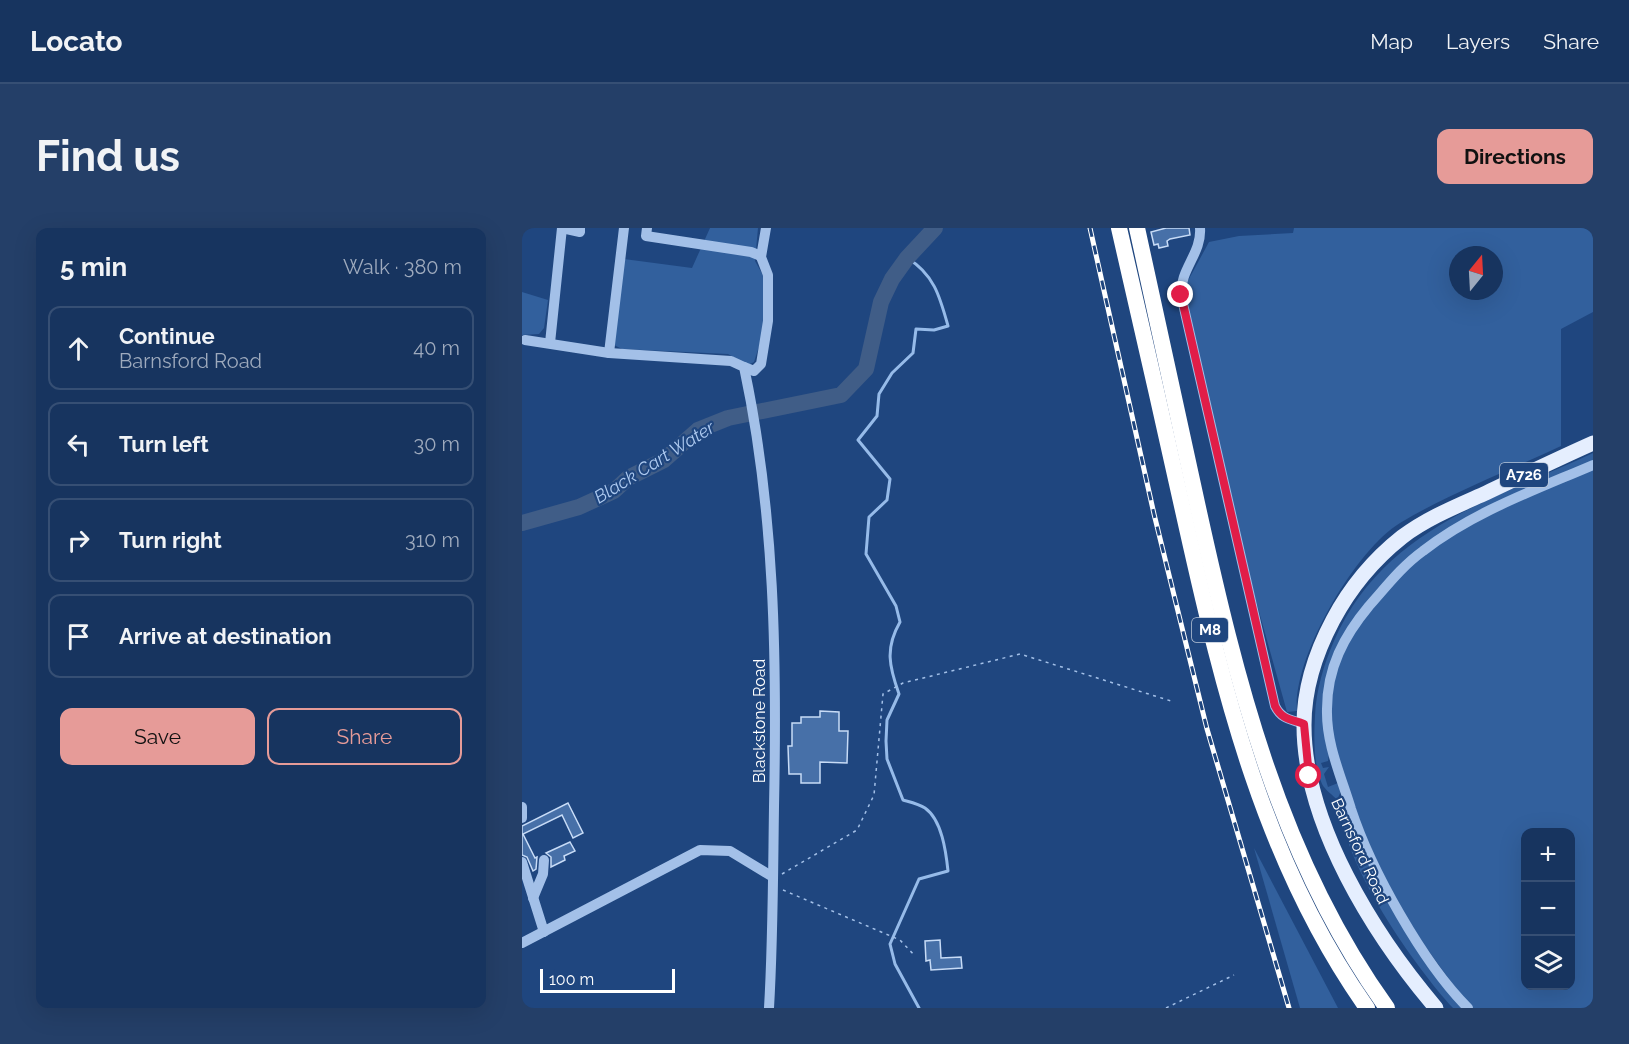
<!DOCTYPE html>
<html lang="en">
<head>
<meta charset="utf-8">
<style>
	:root { --surface:#17345f; --page:#243f68; --text:#f1f3f6; --muted:#9eaabd; --line:#364f74; --accent:#e69b98 }
	body { margin:0; font-family:Raleway,sans-serif; background:var(--page); color:var(--text) }
	.controls { position:absolute; right:18px; bottom:18px; display:grid; overflow:hidden; border-radius:12px; box-shadow:0 6px 24px #0002 }
	.controls button { width:54px; height:54px; display:grid; place-items:center; padding:0; border:0; border-bottom:2px solid var(--line); background:var(--surface); color:var(--text); font:30px sans-serif }
	.compass { position:absolute; left:927px; top:18px; width:54px; height:54px; border-radius:50%; background:var(--surface); box-shadow:0 6px 24px #0002; rotate:18deg }
	.scale { position:absolute; left:18px; bottom:15px; width:135px; box-sizing:border-box; padding-left:6px; border:3px solid #fff; border-top:0; font-size:16px; line-height:21px; white-space:nowrap; color:#fff; -webkit-text-stroke:4px #1f467f; paint-order:stroke }
	.stop { position:absolute; width:18px; height:18px; margin:-14px; border:4px solid #e11d48; border-radius:50%; background:#fff }
	.stop.end { background:#e11d48; border-color:#fff; box-shadow:0 2px 6px #0008 }
	.list { margin:0; padding:0; list-style:none }
	h2 { display:flex; justify-content:space-between; align-items:center; height:78px; margin:0; padding:0 24px; font-size:26px }
	h2 small { font-size:20px; font-weight:400; color:var(--muted) }
	.list li { display:grid; grid-template-columns:39px 1fr auto; gap:18px; align-items:center; box-sizing:border-box; height:84px; margin:0 12px 12px; padding:0 12px; border:2px solid var(--line); border-radius:12px }
	.list b { display:block; font-size:22px; white-space:nowrap }
	.list p { margin:0; font-size:20px; white-space:nowrap; color:var(--muted) }
	.list em { font-size:20px; font-style:normal; color:var(--muted) }
	.actions { display:flex; gap:12px; padding:18px 24px }
	.actions a { flex:1; padding:14px 0; border:2px solid var(--accent); border-radius:12px; text-align:center; font-size:21px; color:var(--accent) }
	.actions .main { background:var(--accent); color:#111 }
	.icon { flex:none; width:33px; height:33px; fill:none; stroke:currentColor; stroke-width:2; stroke-linecap:round; stroke-linejoin:round }
	.map { position:relative; flex:none; width:1071px; height:780px; overflow:hidden; border-radius:12px }
	header { display:flex; align-items:center; gap:36px; box-sizing:border-box; height:84px; padding:0 30px; background:var(--surface); border-bottom:2px solid var(--line) }
	header strong { font-size:28px }
	nav { display:flex; gap:33px; margin-inline-start:auto; font-size:21px }
	.intro { display:flex; align-items:center; justify-content:space-between; box-sizing:border-box; height:144px; padding:0 36px }
	h1 { margin:0; font-size:42px }
	.button { padding:15px 27px; border-radius:12px; background:var(--accent); color:#111; font-size:21px; font-weight:700 }
	main { display:flex; gap:36px; padding:0 36px }
	aside { flex:1; background:var(--surface); border-radius:12px; box-shadow:0 6px 24px #0002 }
	.map>svg:first-child { display:block }
</style>
</head>
<body>
<header>
<strong>Locato</strong>
<nav><a>Map</a><a>Layers</a><a>Share</a></nav>
</header>
<div class="intro"><h1>Find us</h1><a class="button">Directions</a></div>
<main>
<aside>
<h2>5 min<small>Walk · 380 m</small></h2>
<ul class="list">
<li><svg class="icon" aria-label="ahead" viewBox="0 0 24 24"><path d="M12 20V5M6 11l6-6 6 6"/></svg><div><b>Continue</b><p>Barnsford Road</p></div><em>40 m</em></li>
<li><svg class="icon" aria-label="left" viewBox="0 0 24 24"><path d="M17 20v-9H6M10 6l-5 5 5 5"/></svg><div><b>Turn left</b></div><em>30 m</em></li>
<li><svg class="icon" aria-label="right" viewBox="0 0 24 24"><path d="M7 20v-9h11M14 6l5 5-5 5"/></svg><div><b>Turn right</b></div><em>310 m</em></li>
<li><svg class="icon" aria-label="arrive" viewBox="0 0 24 24"><path d="M6 21V4h12l-3 4 3 4H6"/></svg><div><b>Arrive at destination</b></div></li>
</ul>
<div class="actions"><a class="main">Save</a><a>Share</a></div>
</aside>
<div class="map">
<svg width="1071" height="780" viewBox="0 0 1071 780">
	<rect width="100%" height="100%" fill="#1f467f"/>
	<g fill="#32609d" fill-rule="evenodd">
		<polygon points="188,0 236,0 233,33 242,49 241,106 232,134 226,137 206,126 100,121 92,117 102,31 170,40"/>
		<path d="M 772,0 L 1071,0 L 1071,84 L 1039,101 L 1039,218 C 986,243 928,265 878,295 C 833,322 770,431 775,483 L 765,484 L 731,362 L 662,60 L 687,14 L 717,8 L 771,5 ZM 936,27 L 972,27 L 972,63 L 936,63 Z"/>
		<polygon points="0,64 26,72 22,100 17,106 0,107"/>
		<path d="M 1071,225 L 1071,235 L 897,322 L 813,424 L 807,526 L 806,533 L 799,535 L 801,540 L 807,539 L 802,546 L 806,559 L 816,555 L 819,563 L 815,572 C 811,567 803,562 800,556 C 791,536 792,508 793,488 C 794,462 802,436 812,413 C 861,301 969,273 1071,225 Z"/>
		<path d="M 1071,241 L 1071,780 L 949,780 C 914,733 877,686 852,632 C 843,612 837,590 829,568 C 817,533 805,501 809,463 C 814,410 871,349 912,319 C 959,284 1018,264 1071,241 ZM 1004,604 L 1048,604 L 1048,758 L 1004,758 Z"/>
		<path d="M 819,580 L 826,582 L 856,649 L 943,780 L 931,780 C 893,739 821,636 819,580 Z"/>
		<polygon points="732,620 816,780 778,780"/>
	</g>
	<g fill="none" stroke-linecap="round" stroke-linejoin="round">
		<path stroke="#96bbe9" stroke-width="3" d="M 385,30 C 412,46 418,69 426,98 L 412,102 L 394,101 L 391,125 L 370,145 L 357,166 L 355,188 L 336,212 L 368,251 L 365,272 L 347,289 L 344,326 L 374,378 L 378,394 C 363,420 367,438 377,466 L 365,492 L 364,513 L 365,531 L 381,572 C 388,574 397,576 403,580 C 420,592 424,624 426,643 L 397,651 L 368,716 L 373,736 L 397,780"/>
		<polyline stroke="#405d87" stroke-width="16" points="0,295 57,279 92,263 106,250 142,232 176,202 206,190 319,167 344,141 359,74 370,51 385,30 413,0"/>
	</g>
	<g fill="#4770a8" stroke="#c7dbf6" stroke-width="1.5">
		<polygon points="644,0 667,0 668,7 648,11 645,13 646,18 637,20 636,16 632,17 629,4"/>
		<polygon points="298,483 317,484 317,503 326,503 325,535 298,534 298,555 279,555 279,546 267,546 266,518 270,518 270,495 279,495 279,489 298,489"/>
		<polygon points="46,575 61,605 51,610 40,587 1,606 13,630 15,629 14,641 11,643 5,629 0,627 0,598"/>
		<polygon points="48,614 53,623 42,628 43,632 29,639 29,629 24,625"/>
		<polygon points="418,712 419,730 439,729 440,740 409,742 408,732 404,733 403,713"/>
	</g>
	<g fill="none" stroke-linecap="round" stroke-linejoin="round">
		<g stroke="#a3c0e8" stroke-width="1.5" stroke-dasharray="3 4.5" stroke-linecap="butt">
			<polyline points="260,646 335,602 352,567 361,466 381,455 498,426 649,473"/>
			<polyline points="261,662 378,712 393,728"/>
			<polyline points="644,780 712,747"/>
		</g>
		<g stroke="#a3c0e8" stroke-width="10">
			<polyline points="125,0 124,8 229,24 239,28"/>
			<path d="M 678,0 C 680,25 658,41 659,67 L 753,478 C 760,492 769,491 782,496"/>
			<path d="M 3,112 L 87,125 L 209,133 L 222,139 C 253,284 255,432 252,579 C 251,646 251,713 247,780"/>
			<polyline points="28,115 40,0 58,4 58,0"/>
			<polyline points="87,125 102,0"/>
			<polyline points="222,139 232,143 239,136 246,93 246,47 239,29 244,0"/>
			<polyline points="0,579 0,590"/>
			<polyline points="0,634 22,704"/>
			<polyline points="11,670 21,646 22,632"/>
			<polyline points="0,715 178,622 208,623 251,649"/>
			<path d="M 946,780 C 901,735 849,642 829,581 C 819,548 804,516 805,481 C 805,440 822,408 847,378 C 864,359 880,338 901,323 C 951,284 1013,262 1071,237"/>
		</g>
		<path stroke="#e5eefe" stroke-width="15" d="M 914,780 C 852,707 782,596 782,497 C 782,461 794,424 811,392 C 828,360 851,332 880,309 C 905,290 935,278 964,265 C 1000,248 1035,231 1071,215"/>
		<g stroke="#fff" stroke-width="16">
			<path d="M 597,0 C 620,99 642,197 664,296 C 702,466 743,636 845,780"/>
			<path d="M 615,0 C 635,92 655,183 675,275 C 714,452 757,630 865,780"/>
		</g>
		<defs>
			<polyline id="rail" points="568,0 632,286 685,501 767,780"/>
		</defs>
		<use href="#rail" stroke="#fff" stroke-width="5"/>
		<use href="#rail" stroke="#1f467f" stroke-width="3" stroke-dasharray="9" stroke-linecap="butt"/>
	</g>
	<g fill="none" stroke-linecap="round" stroke-linejoin="round">
		<path stroke="#e11d48" stroke-width="8" d="M 659,67 L 753,478 C 760,492 769,491 782,496 L 787,548"/>
	</g>
	<g text-anchor="middle" dominant-baseline="central" stroke-width="4.5" stroke-linejoin="round" paint-order="stroke">
		<g fill="#1f467f" stroke="#bcc8d9" stroke-width="1.5">
			<rect x="978" y="235" width="48" height="24" rx="4.5"/>
			<rect x="670" y="390" width="36" height="24" rx="4.5"/>
		</g>
		<g font-size="15" font-weight="bold" fill="#fff">
			<text x="1002" y="247">A726</text>
			<text x="688" y="402">M8</text>
		</g>
		<g font-size="16" fill="#fff" stroke="#1f467f">
			<text transform="translate(237 493) rotate(-90)">Blackstone Road</text>
			<text transform="translate(838 623) rotate(65)">Barnsford Road</text>
		</g>
		<g font-size="18" font-style="italic" fill="#aecaf0" stroke="#1f467f">
			<text transform="translate(132 234) rotate(-32)">Black Cart Water</text>
		</g>
	</g>
</svg>
<div class="controls">
<button>+</button>
<button>−</button>
<button><svg class="icon" aria-label="layers" viewBox="0 0 24 24"><path d="M12 4l9 5-9 5-9-5zM3 14l9 5 9-5"/></svg></button>
</div>
<svg class="compass" viewBox="-18 -18 36 36"><path d="M0-13l5 13h-10z" fill="#e53935"/><path d="M0 13l5-13h-10z" fill="#9eaabd"/></svg>
<div class="scale">100 m</div>
<div class="stop" style="left:787px;top:548px"></div>
<div class="stop end" style="left:659px;top:67px"></div>
</div>
</main>
</body>
</html>
